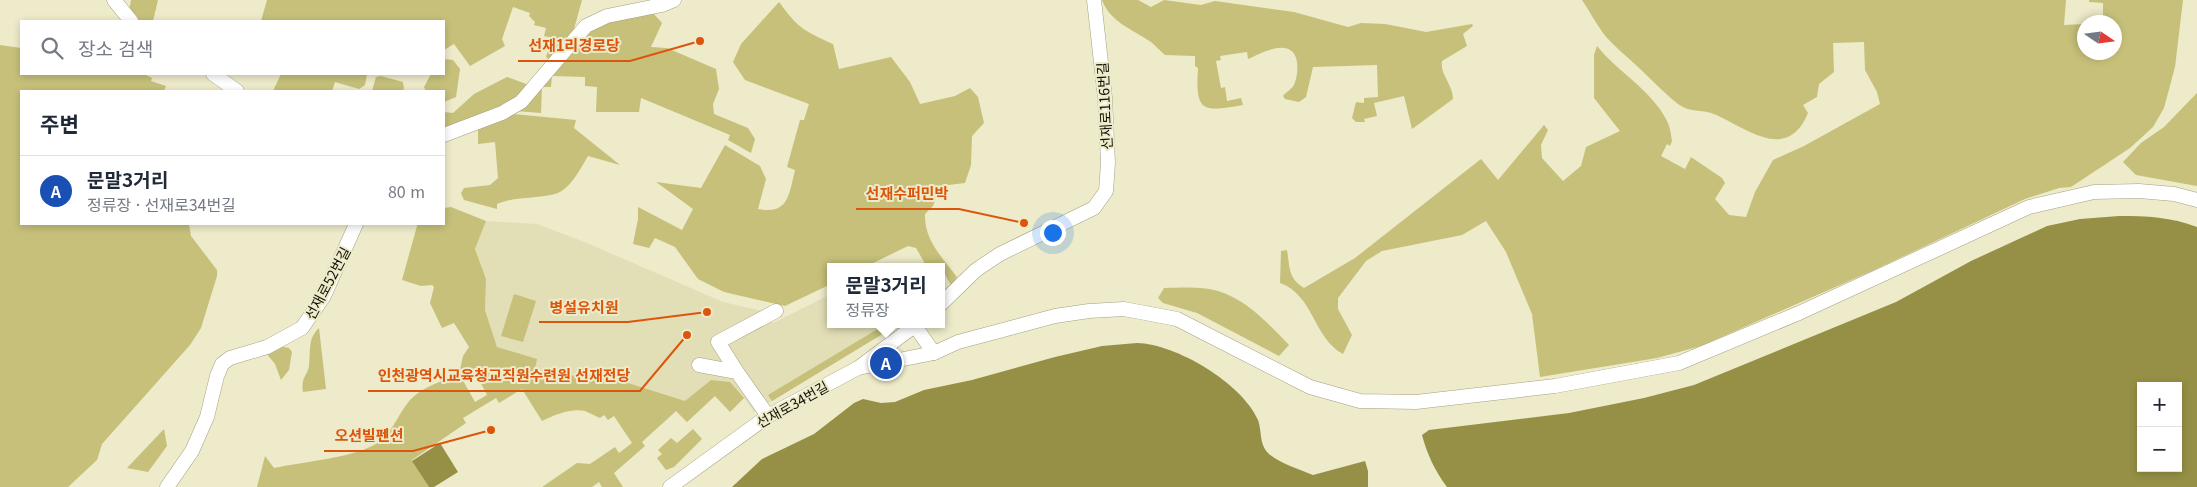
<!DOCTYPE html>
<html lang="ko">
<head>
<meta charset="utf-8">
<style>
	:root { --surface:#fff; --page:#f2f2f3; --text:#1f2937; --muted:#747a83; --line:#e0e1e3; --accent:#0e78e0 }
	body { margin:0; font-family:Georgia,"Noto Sans KR",serif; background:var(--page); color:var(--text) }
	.controls { position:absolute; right:15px; bottom:15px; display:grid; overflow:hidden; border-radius:0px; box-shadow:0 2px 8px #0003 }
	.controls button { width:45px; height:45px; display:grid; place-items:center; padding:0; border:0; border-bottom:1px solid var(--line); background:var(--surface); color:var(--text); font:25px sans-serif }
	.compass { position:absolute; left:2077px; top:15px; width:45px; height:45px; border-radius:50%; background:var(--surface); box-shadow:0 2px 8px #0003; rotate:103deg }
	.you { position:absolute; left:1052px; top:232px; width:18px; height:18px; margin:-12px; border:4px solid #fff; border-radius:50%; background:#1a73e8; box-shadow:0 0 0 8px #1a73e833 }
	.badge { display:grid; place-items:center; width:32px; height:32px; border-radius:50%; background:var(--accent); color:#fff; font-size:16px; font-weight:700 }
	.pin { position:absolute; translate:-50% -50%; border:2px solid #fff; box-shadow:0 1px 5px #0006 }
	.popup { position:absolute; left:827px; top:263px; width:118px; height:65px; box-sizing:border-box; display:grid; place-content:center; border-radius:0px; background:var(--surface); filter:drop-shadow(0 1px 4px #0005); font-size:16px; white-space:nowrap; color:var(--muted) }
	.popup b { font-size:19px; color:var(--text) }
	.popup::after { content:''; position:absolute; left:50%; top:100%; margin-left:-10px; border:10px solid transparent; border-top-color:var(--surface) }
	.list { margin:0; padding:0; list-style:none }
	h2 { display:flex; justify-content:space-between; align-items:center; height:65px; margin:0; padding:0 20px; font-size:21px }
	h2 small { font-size:16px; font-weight:400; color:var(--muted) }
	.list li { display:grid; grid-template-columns:32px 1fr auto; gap:15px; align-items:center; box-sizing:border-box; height:70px; padding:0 20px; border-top:1px solid var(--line) }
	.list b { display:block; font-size:19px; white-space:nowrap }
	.list p { margin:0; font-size:16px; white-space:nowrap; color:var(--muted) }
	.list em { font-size:16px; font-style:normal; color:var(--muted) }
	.icon { flex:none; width:28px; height:28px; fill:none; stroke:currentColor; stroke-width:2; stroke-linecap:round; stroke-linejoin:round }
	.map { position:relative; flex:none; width:2197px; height:487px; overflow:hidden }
	.search { position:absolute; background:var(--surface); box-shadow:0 2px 8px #0003; left:20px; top:20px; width:425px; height:55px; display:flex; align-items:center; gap:12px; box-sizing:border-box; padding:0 18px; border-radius:0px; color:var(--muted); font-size:19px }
	.panel { position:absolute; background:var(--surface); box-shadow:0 2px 8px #0003; left:20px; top:90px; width:425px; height:135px; border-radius:0px }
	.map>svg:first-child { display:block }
</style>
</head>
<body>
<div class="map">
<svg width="2197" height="487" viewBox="0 0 2197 487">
	<rect width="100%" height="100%" fill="#edebca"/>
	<polygon fill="#e2dfb7" points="486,221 537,224 587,243 723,302 767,312 773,323 831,294 831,324 899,324 754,412 744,398 730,412 715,396 687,422 676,411 660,426 535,382 497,347 485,310 486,279 475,249"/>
	<g fill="#c6c07a" fill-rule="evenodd">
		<polygon points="131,0 158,0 153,21 136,21 129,11"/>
		<polygon points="267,0 582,0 574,29 550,60 546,57 552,38 544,36 546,28 534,25 535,22 529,16 530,13 513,7 502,39 505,46 470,66 454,44 444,50 444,21 261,21"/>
		<path d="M 1102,0 L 1138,0 L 1151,7 L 1164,0 L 1201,5 L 1215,1 L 1294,12 L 1348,27 L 1361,23 L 1385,24 L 1426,32 L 1472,24 L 1473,26 L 1463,34 L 1467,46 L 1442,61 C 1440,76 1453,84 1453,99 L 1412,129 L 1404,96 L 1374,103 L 1377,116 L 1364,119 L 1365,122 L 1356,122 L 1352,118 L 1356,102 L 1364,103 L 1364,98 L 1378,97 L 1377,65 L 1313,67 L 1306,97 L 1299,102 L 1285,99 L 1283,96 C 1286,92 1291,90 1294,85 C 1297,78 1298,69 1297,62 C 1293,36 1263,52 1248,59 L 1247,52 L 1220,56 L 1221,60 L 1216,61 L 1221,88 L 1225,87 L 1227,101 L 1241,98 L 1243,105 C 1203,112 1195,113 1198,68 L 1195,66 L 1195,56 L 1165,55 C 1160,51 1156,46 1151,42 C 1132,29 1110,22 1102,0 Z"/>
		<path d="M 1582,0 L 2066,0 L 2064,25 L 2084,24 L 2084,52 L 2114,52 L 2114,22 L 2103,22 L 2103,3 L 2089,2 L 2089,0 L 2183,0 L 2175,67 L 2164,108 L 2153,127 L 2130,148 L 2071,187 L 2059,188 L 2025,199 L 1874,270 L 1701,346 L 1657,358 L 1540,377 L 1532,314 L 1506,252 L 1486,221 L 1462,235 L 1382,251 L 1366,261 L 1338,298 L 1338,309 L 1352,335 L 1343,354 C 1313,338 1314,295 1280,283 L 1281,251 L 1287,250 C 1290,268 1288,278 1304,288 L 1355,258 L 1481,159 L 1498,180 L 1544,125 L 1548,130 L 1541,145 L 1542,158 L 1563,181 L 1581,166 L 1586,147 L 1620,131 L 1594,98 L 1594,55 L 1597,46 C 1617,71 1651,90 1666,119 C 1670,126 1671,134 1672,141 L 1670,146 L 1667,144 L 1661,156 L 1685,169 L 1691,157 L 1722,178 L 1725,183 L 1715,199 L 1729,215 L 1746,217 L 1755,192 L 1773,160 L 1804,146 L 1880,104 L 1877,92 L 1865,70 L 1864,42 L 1833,43 L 1834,72 L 1819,84 L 1817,97 L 1803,105 L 1808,113 C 1787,164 1745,127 1714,114 C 1701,109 1690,113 1678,104 C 1664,93 1651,79 1638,67 C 1626,55 1613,46 1603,33 C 1595,22 1589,10 1582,0 Z"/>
		<path d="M 779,2 C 798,28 804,31 833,44 L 839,69 L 891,57 L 910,82 L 920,104 L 955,96 L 970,88 L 978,97 L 984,123 L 972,136 L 971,165 L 965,183 L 940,186 L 933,206 L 925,214 C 924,240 942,257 957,277 L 951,286 L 940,264 L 927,267 L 916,248 L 908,246 L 865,267 L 831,267 L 831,284 L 785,306 L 724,292 L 698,279 L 675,247 L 655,238 L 649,248 L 633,244 L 638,219 L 638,207 L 682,230 L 693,209 L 656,182 L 701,188 L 725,145 L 760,166 L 766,179 L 758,209 C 789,215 789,194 795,170 L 787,167 L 800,120 L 804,120 L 809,104 L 745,80 L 733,62 L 741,44 Z"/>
		<polygon points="653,13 662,23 651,47 667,48 716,69 719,89 713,104 714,114 748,128 755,139 751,153 728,140 730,135 641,98 639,112 596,112 597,87 585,86 585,77 552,76 551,87 542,87 541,113 516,111 594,28 606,21"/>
		<polygon points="0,45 21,48 21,74 144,74 152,78 151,81 166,86 164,91 21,91 21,224 189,224 191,236 217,270 217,276 201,328 190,345 102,444 97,460 68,487 0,487"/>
		<polygon points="444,59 453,60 460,69 456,97 444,102 444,91 426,91 424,87 431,74 444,74"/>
		<polygon points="281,74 367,74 365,85 359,89 335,82 332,91 273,91"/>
		<polygon points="381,76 403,82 404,89 401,91 372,91 376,77"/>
		<path d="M 507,77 L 529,85 C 504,110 476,119 444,131 L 444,112 L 453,113 L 474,94 Z"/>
		<polygon points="2197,93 2197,186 2136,175 2123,162 2141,143 2164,127"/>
		<path d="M 502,113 L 576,120 L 574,128 L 620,165 L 588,156 C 580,169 571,189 555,194 C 536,199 516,196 497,204 L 497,209 L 464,200 L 461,193 L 464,188 L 490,185 L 498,178 L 495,142 L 478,144 L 478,128 Z"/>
		<path d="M 451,207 L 486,221 L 475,249 L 486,279 L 485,310 L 497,347 L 537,359 L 534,373 L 612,378 L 685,401 L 711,380 L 730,382 L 744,398 L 730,412 L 715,396 L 687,422 L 676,411 L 642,442 L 645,446 L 614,473 L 623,487 L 602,487 L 599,482 L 592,487 L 542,487 L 577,463 L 590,464 L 615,447 L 619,453 L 632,443 L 614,416 L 608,420 L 604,415 L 600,418 C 595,416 590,413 585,411 C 570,408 555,415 542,421 L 522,389 L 499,403 L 496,398 L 463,418 L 466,423 L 412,460 L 429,487 L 257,487 L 265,456 L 274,468 C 302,462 350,458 374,445 C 391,436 396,418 407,404 C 418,388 441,382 459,374 L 463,356 L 469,347 L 454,323 L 442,328 L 430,303 L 434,287 L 432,285 L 421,286 L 402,280 L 417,226 L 418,224 L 444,224 L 444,208 ZM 474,370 L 487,395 L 475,402 L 461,377 Z"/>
		<path d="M 1164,288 C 1181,288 1201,286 1218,291 C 1247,300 1269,324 1289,345 L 1279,356 L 1197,313 L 1163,303 L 1158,298 Z"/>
		<polygon points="514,294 536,301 523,342 501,336"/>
		<polygon points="886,324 899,324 772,401 768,395"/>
		<path d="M 319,328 L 326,389 L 303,392 C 301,376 307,377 309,366 C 311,352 307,339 319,328 Z"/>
		<polygon points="278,346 289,348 292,352 289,370 281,380 275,364 266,353"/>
		<polygon points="164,429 167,446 148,472 127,468"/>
		<polygon points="693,429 702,439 674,467 666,470 657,458 662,454 658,450 671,438 677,443"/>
	</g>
	<g fill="#969046" fill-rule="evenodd">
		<path d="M 2119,216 C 2147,216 2171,217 2197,227 L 2197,487 L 1447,487 C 1435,471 1427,454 1422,435 L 1429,430 L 1569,413 L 1644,398 L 1694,385 L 1896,302 L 1971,261 L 2047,226 L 2080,219 ZM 2141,386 L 2178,386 L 2178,468 L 2141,468 Z"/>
		<path d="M 1137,343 C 1176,344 1242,383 1258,420 C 1262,431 1259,444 1268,453 C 1279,463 1299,469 1313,475 L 1365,461 L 1368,471 L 1368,487 L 732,487 L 762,459 L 814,434 L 854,403 L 863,399 L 881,403 L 895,402 L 924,390 L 972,380 L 1055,357 L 1102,346 Z"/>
		<polygon points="440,443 458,472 434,487 429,487 412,461"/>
	</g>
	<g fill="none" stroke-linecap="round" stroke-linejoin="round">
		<defs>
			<g id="street">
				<polyline points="114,0 131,21"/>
				<polyline points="213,74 237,91"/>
				<polyline points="444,135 502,113 521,102 586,26 607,16 662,5 674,0"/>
				<polyline points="941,304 976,270 1000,254 1094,208 1106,191 1108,163 1105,98 1094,0"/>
				<polyline points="915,326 934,353"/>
				<polyline points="699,365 737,372 768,416"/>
				<polyline points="858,368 934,353 958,342 1055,316 1089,311 1124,309 1177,319 1310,387 1360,401 1416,402 1555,386 1679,363 1799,313 2029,207 2094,192 2139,191 2174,194 2197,200"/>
				<polyline points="737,372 718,342 776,311"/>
				<polyline points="167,487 192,451 207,417 217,376 222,364 230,358 267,347 302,328 324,296 356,224"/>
				<polyline points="670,487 768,416 858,368 917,324"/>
			</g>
		</defs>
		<use href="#street" stroke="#a3a182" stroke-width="15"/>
		<use href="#street" stroke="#fff" stroke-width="14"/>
	</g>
	<g text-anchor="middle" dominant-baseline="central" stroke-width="4" stroke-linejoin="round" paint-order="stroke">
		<g font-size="14" fill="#121106" stroke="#edebca">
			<text transform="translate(1104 106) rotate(-93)">선재로116번길</text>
			<text transform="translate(327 283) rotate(-62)">선재로52번길</text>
			<text transform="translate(792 404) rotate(-29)">선재로34번길</text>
		</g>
	</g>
	<path fill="none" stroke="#dd550c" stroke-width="2" d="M700 41L630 61H518M1024 223L959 209H856M707 312L628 322H539M687 335L640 391H368M491 430L413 451H324"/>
	<g fill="#dd550c" stroke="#edebca" stroke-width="2">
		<circle cx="700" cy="41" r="5"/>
		<circle cx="1024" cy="223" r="5"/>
		<circle cx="707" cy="312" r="5"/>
		<circle cx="687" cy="335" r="5"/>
		<circle cx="491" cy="430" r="5"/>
	</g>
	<g font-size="15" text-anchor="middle" font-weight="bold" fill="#dd550c" stroke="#edebca" stroke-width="4" stroke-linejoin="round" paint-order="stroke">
		<text x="574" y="51">선재1리경로당</text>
		<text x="907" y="199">선재수퍼민박</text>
		<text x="584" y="313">병설유치원</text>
		<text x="504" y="381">인천광역시교육청교직원수련원 선재전당</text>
		<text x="369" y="441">오션빌펜션</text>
	</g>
</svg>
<div class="controls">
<button>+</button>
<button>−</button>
</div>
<svg class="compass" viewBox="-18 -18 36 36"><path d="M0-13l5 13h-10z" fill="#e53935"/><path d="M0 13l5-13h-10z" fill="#747a83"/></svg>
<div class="you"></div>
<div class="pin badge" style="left:886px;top:363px;background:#1a4fb4">A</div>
<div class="popup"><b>문말3거리</b>정류장</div>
<div class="search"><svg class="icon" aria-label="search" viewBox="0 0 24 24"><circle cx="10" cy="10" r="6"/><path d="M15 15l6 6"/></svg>장소 검색</div>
<section class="panel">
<h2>주변<small></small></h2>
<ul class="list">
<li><span class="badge" style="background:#1a4fb4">A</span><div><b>문말3거리</b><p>정류장 · 선재로34번길</p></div><em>80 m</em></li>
</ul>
</section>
</div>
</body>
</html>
